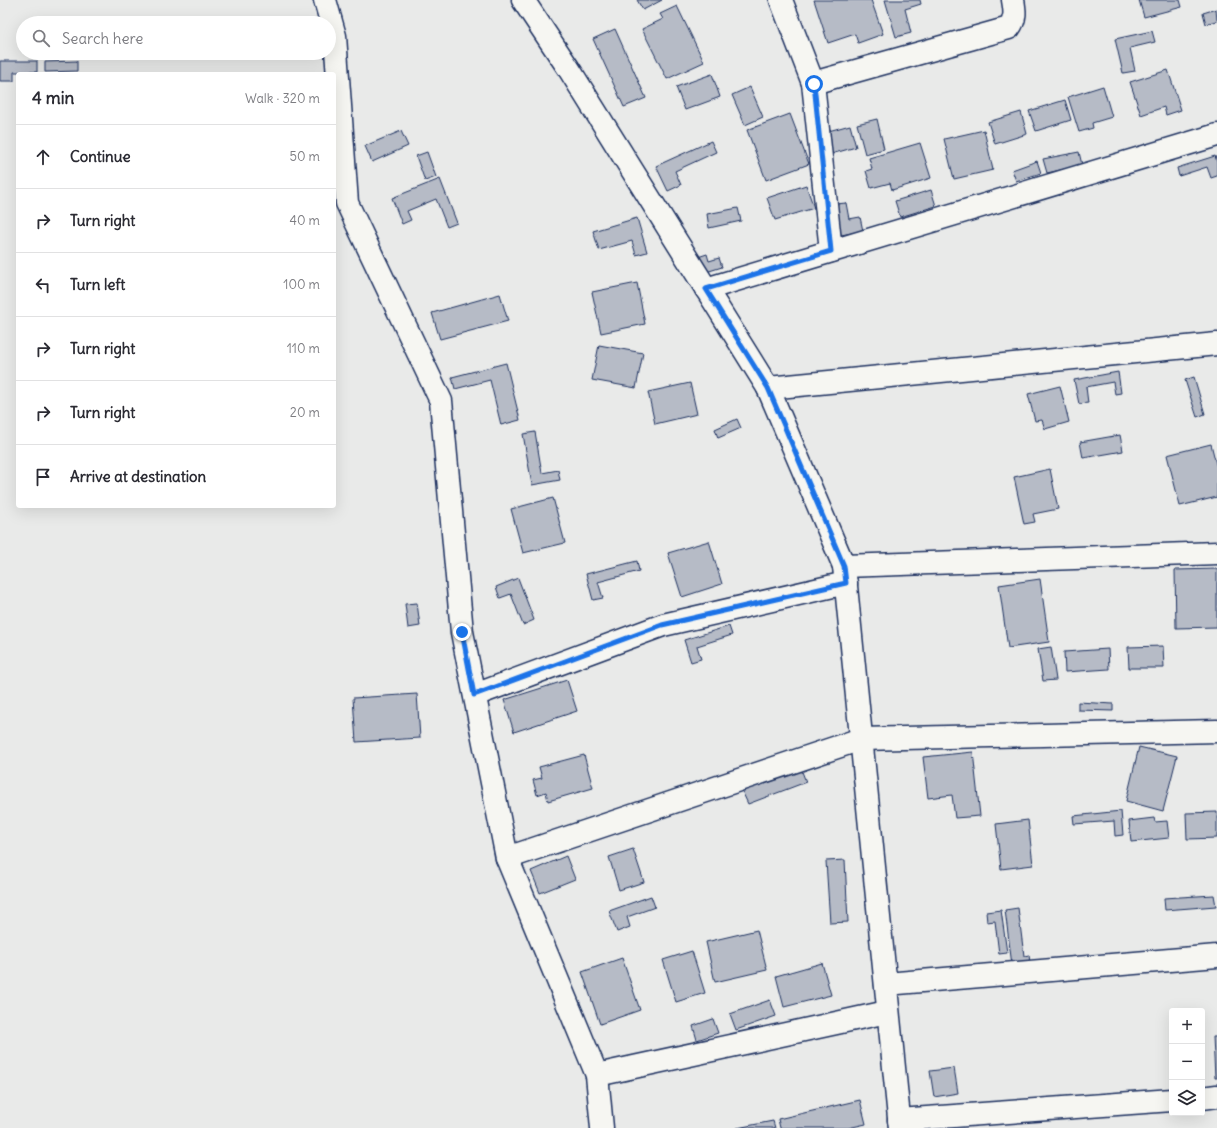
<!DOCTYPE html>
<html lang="en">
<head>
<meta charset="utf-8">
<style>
	:root { --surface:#fff; --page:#f2f2f3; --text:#2b2b33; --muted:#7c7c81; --line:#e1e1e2 }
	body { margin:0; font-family:Delius,sans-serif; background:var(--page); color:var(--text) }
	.controls { position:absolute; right:12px; bottom:12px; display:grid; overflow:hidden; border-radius:4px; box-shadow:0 4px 16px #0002 }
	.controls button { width:36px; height:36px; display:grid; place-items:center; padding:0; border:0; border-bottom:1px solid var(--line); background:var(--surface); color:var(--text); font:20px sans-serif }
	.stop { position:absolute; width:12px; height:12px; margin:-9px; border:3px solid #1a73e8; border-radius:50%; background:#fff }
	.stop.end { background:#1a73e8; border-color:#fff; box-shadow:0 1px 4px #0008 }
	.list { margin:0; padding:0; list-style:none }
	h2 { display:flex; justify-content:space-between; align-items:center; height:52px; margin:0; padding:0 16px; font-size:17px }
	h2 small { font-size:13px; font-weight:400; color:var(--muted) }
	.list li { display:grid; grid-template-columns:26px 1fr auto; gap:12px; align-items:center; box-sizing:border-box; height:64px; padding:0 16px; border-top:1px solid var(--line) }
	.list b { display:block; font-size:15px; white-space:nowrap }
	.list em { font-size:13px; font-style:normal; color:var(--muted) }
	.icon { flex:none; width:22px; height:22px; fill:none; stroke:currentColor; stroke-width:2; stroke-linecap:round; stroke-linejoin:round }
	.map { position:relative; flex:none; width:1217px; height:1128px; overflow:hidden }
	.search { position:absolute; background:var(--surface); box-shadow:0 4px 16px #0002; left:16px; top:16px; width:320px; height:44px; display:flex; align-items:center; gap:10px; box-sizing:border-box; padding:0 14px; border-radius:22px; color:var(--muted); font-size:15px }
	.panel { position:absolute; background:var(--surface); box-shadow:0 4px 16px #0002; left:16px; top:72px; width:320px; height:436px; border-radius:4px }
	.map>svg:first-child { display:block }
</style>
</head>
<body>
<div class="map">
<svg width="1217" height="1128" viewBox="0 0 1217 1128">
	<rect width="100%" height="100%" fill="#e9eae9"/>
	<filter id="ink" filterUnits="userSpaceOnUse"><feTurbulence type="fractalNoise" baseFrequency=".025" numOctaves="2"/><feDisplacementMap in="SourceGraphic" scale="8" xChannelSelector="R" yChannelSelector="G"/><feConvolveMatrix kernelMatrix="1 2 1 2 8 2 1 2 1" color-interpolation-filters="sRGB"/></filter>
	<g filter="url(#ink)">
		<g fill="#b6bbc6" stroke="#1b2f5e">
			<polygon points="637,0 662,0 643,10"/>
			<polygon points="814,0 871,0 883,34 858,43 855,34 828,43"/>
			<polygon points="885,0 920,0 921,4 905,9 911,33 896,37"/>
			<polygon points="1139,0 1180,0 1182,7 1144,17"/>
			<polygon points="677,6 704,62 667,79 642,29 663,19 660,14"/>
			<polygon points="1216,9 1217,21 1206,24 1203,13"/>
			<polygon points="615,29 646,98 624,107 593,39"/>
			<polygon points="1152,31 1155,42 1130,48 1135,71 1123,73 1115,39"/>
			<polygon points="0,61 37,61 37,72 14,72 14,81 0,81"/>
			<polygon points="77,61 77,71 45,72 45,62"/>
			<polygon points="1168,70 1181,110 1166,115 1164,107 1141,115 1130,82"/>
			<polygon points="712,74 720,97 685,110 676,87"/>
			<polygon points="1103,86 1112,117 1092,123 1093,128 1079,132 1068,97"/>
			<polygon points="750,87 763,117 745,125 732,95"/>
			<polygon points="1065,100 1071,120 1036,131 1029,111"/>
			<polygon points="1021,112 1027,134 995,144 988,122"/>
			<polygon points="790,114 809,164 766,180 747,130"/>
			<polygon points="877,119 884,149 865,154 857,124"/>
			<polygon points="850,125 856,147 831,154 825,132"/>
			<polygon points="984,130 993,170 954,179 944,139"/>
			<polygon points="401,131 408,146 372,162 365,146"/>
			<polygon points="711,141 716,152 675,171 681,185 668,191 656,166"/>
			<polygon points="920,143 931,178 892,190 890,183 871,188 866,171 872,169 869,158"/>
			<polygon points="427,152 436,177 425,181 416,156"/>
			<polygon points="1079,152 1082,165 1047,173 1043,159"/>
			<polygon points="1215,156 1217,162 1217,176 1211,178 1207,167 1179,176 1177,168"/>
			<polygon points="1037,161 1041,173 1016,181 1012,170"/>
			<polygon points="440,179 457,223 447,227 436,199 407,211 411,220 402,224 392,198"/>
			<polygon points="806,185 814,208 775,220 767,198"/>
			<polygon points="931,190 936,206 900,217 895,201"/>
			<polygon points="846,203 849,219 860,217 863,231 841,235 836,204"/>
			<polygon points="738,208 741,221 709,228 707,214"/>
			<polygon points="637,218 647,252 636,255 632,241 599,250 593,231"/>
			<polygon points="707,254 709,261 719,258 722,267 703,273 698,257"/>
			<polygon points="637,283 645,324 601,333 592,292"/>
			<polygon points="500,294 508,321 440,339 432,313"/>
			<polygon points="599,345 643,353 636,388 592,380"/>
			<polygon points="506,363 520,420 501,425 490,380 455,389 452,377"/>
			<polygon points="1118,372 1121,393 1115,394 1113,382 1086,387 1088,403 1079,404 1074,380"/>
			<polygon points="1194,377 1205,414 1197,417 1185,380"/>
			<polygon points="690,383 697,414 655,424 648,392"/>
			<polygon points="1060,386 1069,422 1045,429 1042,420 1035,421 1028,394"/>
			<polygon points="737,419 741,428 718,438 715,429"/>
			<polygon points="535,432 542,473 558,470 560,480 532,485 523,434"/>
			<polygon points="1120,435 1123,451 1083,458 1080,442"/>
			<polygon points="1211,444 1217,468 1217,497 1180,506 1167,455"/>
			<polygon points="1050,469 1058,509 1033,514 1035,522 1024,524 1014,477"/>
			<polygon points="553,498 565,543 523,553 511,509"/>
			<polygon points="709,541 722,584 682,597 668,553"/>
			<polygon points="637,561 639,571 598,582 603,598 593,600 586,574"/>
			<polygon points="1217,569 1217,627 1176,628 1175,570"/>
			<polygon points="518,578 534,620 523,625 511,594 500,598 496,587"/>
			<polygon points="1040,579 1049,642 1008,648 999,585"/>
			<polygon points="417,603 420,626 408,628 405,604"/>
			<polygon points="729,626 732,635 697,646 701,659 691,662 684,640"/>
			<polygon points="1163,646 1164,668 1129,668 1128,647"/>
			<polygon points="1051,647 1056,680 1043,681 1038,649"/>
			<polygon points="1108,649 1109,669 1065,672 1064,652"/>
			<polygon points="567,680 577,711 514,732 504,700"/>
			<polygon points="417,694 420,738 356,742 353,698"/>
			<polygon points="1078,702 1113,704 1113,711 1078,710"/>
			<polygon points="1139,747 1177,756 1163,811 1126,801"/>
			<polygon points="973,752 980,816 955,818 952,795 928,798 923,757"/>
			<polygon points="584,755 593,788 548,801 546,792 537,795 533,780 542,778 539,767"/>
			<polygon points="801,769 806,782 748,804 742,791"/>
			<polygon points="1121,811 1123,835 1115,836 1114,821 1074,824 1073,816"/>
			<polygon points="1217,812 1217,838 1187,839 1186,813"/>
			<polygon points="1154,818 1155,822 1167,821 1169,838 1131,842 1129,821"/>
			<polygon points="1028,820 1033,865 1001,869 996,824"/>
			<polygon points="633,849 644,882 619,890 609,857"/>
			<polygon points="566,856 575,879 540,893 531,871"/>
			<polygon points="845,860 848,922 830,923 826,861"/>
			<polygon points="1214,895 1216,906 1165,910 1164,898"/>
			<polygon points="651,896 655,907 627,917 630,927 617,932 609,911"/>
			<polygon points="1018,908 1024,956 1029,955 1030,963 1012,965 1005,910"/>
			<polygon points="1001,910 1007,953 999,954 995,921 987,922 986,912"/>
			<polygon points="757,930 767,970 715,982 706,942"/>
			<polygon points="692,951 705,993 676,1002 663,960"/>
			<polygon points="622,958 640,1010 600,1024 582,972"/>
			<polygon points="822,963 831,995 784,1007 776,976"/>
			<polygon points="770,1000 776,1016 736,1030 730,1014"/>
			<polygon points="713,1019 718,1033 697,1040 693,1026"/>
			<polygon points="1213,1037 1217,1037 1217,1078 1215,1078"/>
			<polygon points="954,1068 958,1093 934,1097 930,1071"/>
			<polygon points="860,1100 866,1124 848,1128 780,1128 778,1119"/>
			<polygon points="773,1121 775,1128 737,1128"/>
		</g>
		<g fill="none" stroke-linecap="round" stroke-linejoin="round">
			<defs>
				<g id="street">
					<polyline points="325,0 335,36 347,203 441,401 462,632 507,858 597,1075 602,1128"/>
					<polyline points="523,0 569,69 768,388 844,566 900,1128"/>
					<polyline points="781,0 813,83 831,251"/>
					<path d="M 813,83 L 1009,28 C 1016,19 1015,11 1013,0"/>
					<polyline points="706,289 1217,135"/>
					<polyline points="768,388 1217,344"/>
					<polyline points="844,566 1217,553"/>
					<polyline points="475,695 663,625 846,583"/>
					<polyline points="507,858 861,739 1217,731"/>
					<polyline points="886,984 1217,956"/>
					<polyline points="597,1075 887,1012"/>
					<polyline points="1202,1098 1217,1096"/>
					<polyline points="899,1120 1172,1100"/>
				</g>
			</defs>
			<use href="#street" stroke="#1b2f5e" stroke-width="25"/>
			<use href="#street" stroke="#f6f6f2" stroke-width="22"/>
		</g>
	</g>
	<g fill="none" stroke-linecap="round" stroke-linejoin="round" filter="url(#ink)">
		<polyline stroke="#1a73e8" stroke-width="5" points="462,632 474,695 662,625 846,583 844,566 768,388 706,289 831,251 814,84"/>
	</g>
</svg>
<div class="controls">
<button>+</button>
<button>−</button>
<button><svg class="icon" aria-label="layers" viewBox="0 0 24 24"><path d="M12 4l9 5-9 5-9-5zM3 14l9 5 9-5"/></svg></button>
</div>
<div class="stop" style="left:814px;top:84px"></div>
<div class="stop end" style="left:462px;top:632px"></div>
<div class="search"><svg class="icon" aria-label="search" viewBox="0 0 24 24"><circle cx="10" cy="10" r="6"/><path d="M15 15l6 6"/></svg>Search here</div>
<section class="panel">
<h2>4 min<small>Walk · 320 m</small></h2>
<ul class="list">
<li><svg class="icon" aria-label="ahead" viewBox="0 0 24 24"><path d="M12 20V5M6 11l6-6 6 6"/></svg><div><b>Continue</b></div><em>50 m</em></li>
<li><svg class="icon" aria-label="right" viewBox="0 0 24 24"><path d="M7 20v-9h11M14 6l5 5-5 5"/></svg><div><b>Turn right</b></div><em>40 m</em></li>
<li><svg class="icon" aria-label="left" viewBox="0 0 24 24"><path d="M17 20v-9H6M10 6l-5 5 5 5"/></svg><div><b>Turn left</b></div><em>100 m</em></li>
<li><svg class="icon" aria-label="right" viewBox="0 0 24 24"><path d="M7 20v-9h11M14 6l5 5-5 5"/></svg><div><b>Turn right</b></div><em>110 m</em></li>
<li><svg class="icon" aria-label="right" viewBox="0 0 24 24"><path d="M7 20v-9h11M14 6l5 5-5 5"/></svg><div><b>Turn right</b></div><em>20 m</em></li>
<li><svg class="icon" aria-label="arrive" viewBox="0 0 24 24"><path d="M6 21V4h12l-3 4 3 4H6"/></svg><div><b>Arrive at destination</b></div></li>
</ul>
</section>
</div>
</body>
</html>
